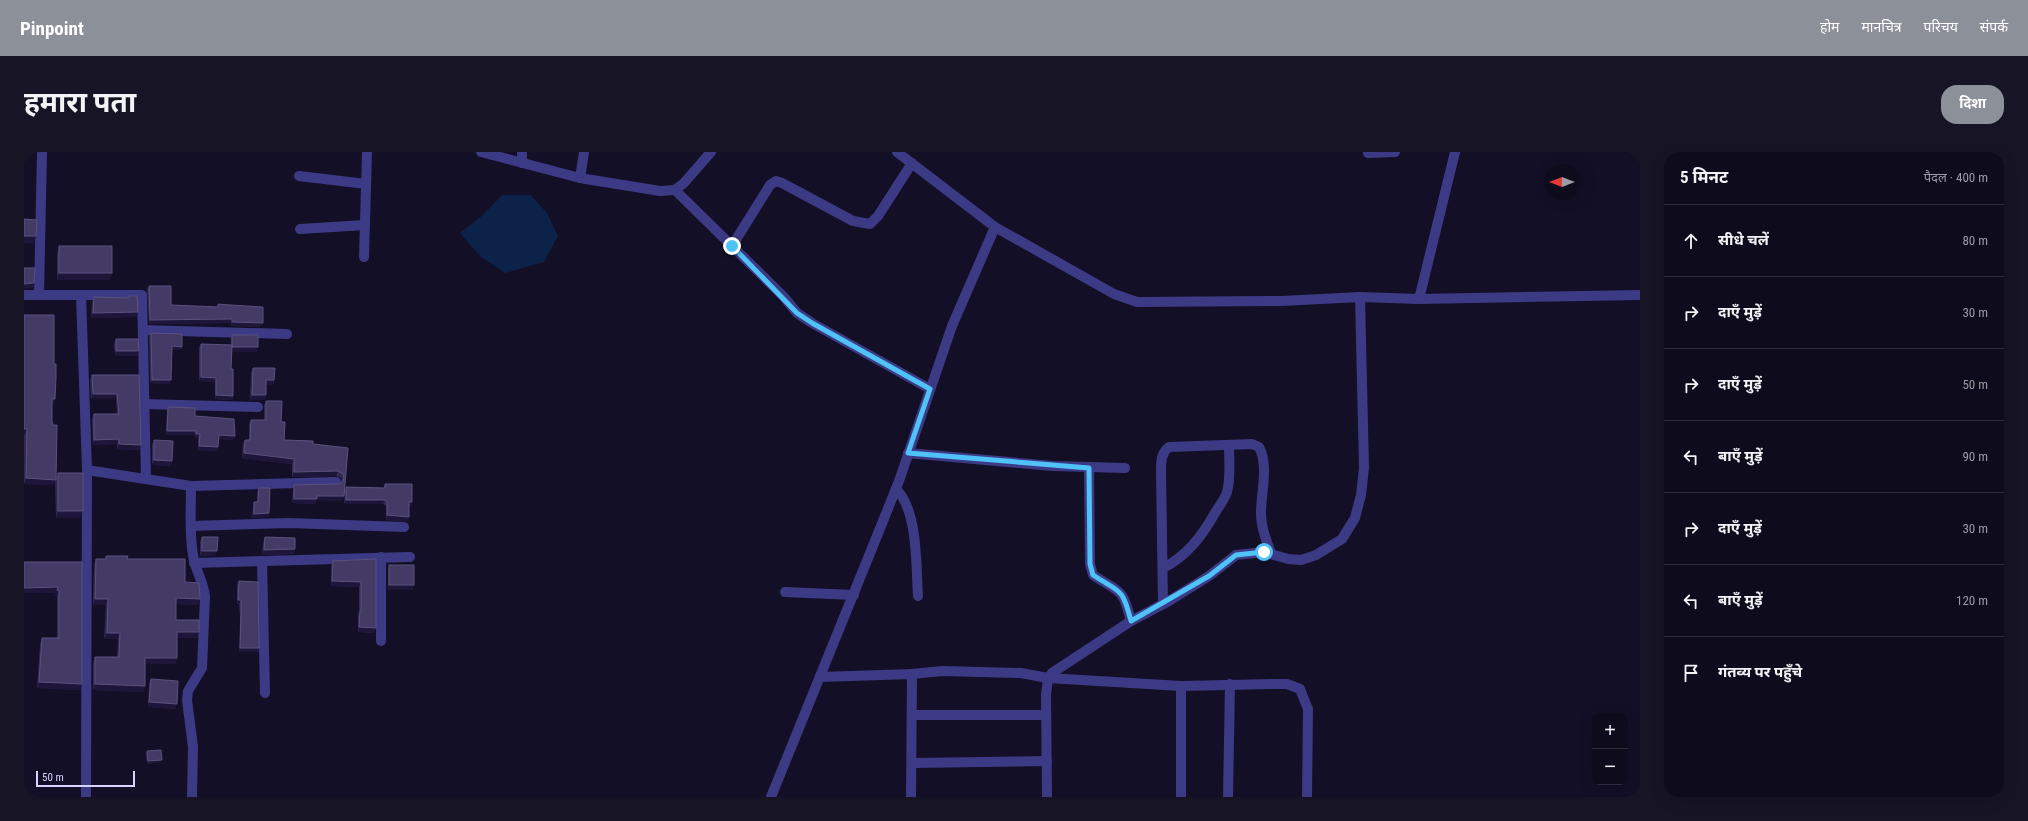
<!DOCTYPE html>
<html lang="hi">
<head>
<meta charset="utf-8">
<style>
	:root { --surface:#0e0b1c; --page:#171425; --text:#f1f3f6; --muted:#9b9ba3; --line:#2e2b3b; --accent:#8c9099 }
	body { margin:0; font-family:"Roboto Condensed","Noto Sans Devanagari",sans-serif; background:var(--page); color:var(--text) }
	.controls { position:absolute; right:12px; bottom:12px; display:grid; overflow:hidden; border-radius:8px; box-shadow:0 4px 16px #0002 }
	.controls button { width:36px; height:36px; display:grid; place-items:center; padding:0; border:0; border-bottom:1px solid var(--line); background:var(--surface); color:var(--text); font:20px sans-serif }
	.compass { position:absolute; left:1520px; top:12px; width:36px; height:36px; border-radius:50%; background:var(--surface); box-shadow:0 4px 16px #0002; rotate:270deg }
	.scale { position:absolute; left:12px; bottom:10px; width:99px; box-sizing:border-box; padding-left:4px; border:2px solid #d9d4ff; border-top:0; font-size:11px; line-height:14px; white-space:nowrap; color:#d9d4ff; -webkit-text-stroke:3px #130f26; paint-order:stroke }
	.stop { position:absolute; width:12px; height:12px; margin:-9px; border:3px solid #4fc3f7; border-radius:50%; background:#fff }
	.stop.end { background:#4fc3f7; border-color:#fff; box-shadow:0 1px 4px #0008 }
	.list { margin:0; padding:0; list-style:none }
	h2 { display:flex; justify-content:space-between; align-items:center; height:52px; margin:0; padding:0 16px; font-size:17px }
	h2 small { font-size:13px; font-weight:400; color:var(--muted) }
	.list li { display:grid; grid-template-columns:26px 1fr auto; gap:12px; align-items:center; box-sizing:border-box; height:72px; padding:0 16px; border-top:1px solid var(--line) }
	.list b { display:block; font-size:15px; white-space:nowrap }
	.list em { font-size:13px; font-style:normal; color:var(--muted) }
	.icon { flex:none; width:22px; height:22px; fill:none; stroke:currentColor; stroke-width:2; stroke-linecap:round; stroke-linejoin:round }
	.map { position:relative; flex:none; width:1616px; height:645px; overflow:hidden; border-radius:16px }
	header { display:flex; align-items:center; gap:24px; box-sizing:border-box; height:56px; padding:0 20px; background:var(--accent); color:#fff }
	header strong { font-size:19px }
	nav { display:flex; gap:22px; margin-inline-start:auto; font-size:14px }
	.intro { display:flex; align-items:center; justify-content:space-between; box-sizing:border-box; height:96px; padding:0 24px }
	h1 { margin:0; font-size:28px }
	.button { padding:10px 18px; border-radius:16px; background:var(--accent); color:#fff; font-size:14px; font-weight:700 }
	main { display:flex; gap:24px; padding:0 24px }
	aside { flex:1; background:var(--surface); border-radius:16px; box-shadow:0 4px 16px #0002 }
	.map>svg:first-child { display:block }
</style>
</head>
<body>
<header>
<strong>Pinpoint</strong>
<nav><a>होम</a><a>मानचित्र</a><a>परिचय</a><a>संपर्क</a></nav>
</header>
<div class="intro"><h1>हमारा पता</h1><a class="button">दिशा</a></div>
<main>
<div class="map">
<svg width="1616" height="645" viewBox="0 0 1616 645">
	<rect width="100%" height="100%" fill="#130f26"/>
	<polygon fill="#0c2248" points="478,43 507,43 523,61 534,84 520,110 481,121 457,105 436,81 459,63"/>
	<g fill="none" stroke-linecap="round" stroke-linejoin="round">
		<g stroke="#3d3a85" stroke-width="10">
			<polyline points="457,0 556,26 636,39 651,38 660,31 687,0"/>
			<polyline points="873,0 971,75 1090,142 1113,150 1258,149 1336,145 1395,147 1616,143"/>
			<polyline points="1344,1 1371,0"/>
			<polyline points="498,11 498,0"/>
			<polyline points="275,24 342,32"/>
			<polyline points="556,26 560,0"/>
			<polyline points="651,38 760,145 773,161 788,171 906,237"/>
			<polyline points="276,77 341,73"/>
			<polyline points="708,94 746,33 752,29 758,31 829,69 846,72 854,64 888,11"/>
			<polyline points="340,105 343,0"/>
			<polyline points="0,143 118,143 122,327"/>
			<polyline points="15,143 18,0"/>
			<polyline points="57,143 63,318 62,645"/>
			<polyline points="1395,147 1431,0"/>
			<polyline points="119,178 263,182"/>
			<polyline points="120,252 234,255"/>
			<polyline points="884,301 1029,314 1101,316"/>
			<path d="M 1065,316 L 1066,412 L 1069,423 C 1096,441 1098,434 1107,469"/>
			<polyline points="63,318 167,334 312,330"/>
			<path d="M 167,334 C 167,357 165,381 169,403 C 171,418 180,430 181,445 L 178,516 L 164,539 L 163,548 L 169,595 L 168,645"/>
			<path d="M 872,337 C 894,358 892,414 894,444"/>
			<polyline points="167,374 265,371 380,375"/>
			<polyline points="357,405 357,489"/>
			<polyline points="238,409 241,541"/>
			<polyline points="170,411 386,405"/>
			<path d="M 1139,416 C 1163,404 1178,384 1191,361 C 1195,354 1201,347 1203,340 C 1207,326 1205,308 1205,293"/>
			<polyline points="761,440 830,443"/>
			<path d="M 1139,452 L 1137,319 C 1137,309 1137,301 1145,295 L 1228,292 L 1235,295 C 1245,314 1237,340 1237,361 C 1237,375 1242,388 1247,401"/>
			<polyline points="796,525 888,522 918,519 997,521 1024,526 1157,534 1249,532 1263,532 1276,537 1284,557 1283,645"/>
			<polyline points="888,563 1021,563"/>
			<polyline points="888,611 1023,609"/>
			<polyline points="747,645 855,379 875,329 928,174 971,75"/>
			<polyline points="887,645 888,522"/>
			<polyline points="1023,645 1022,543 1024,526 1028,521 1107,469 1145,449 1185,424 1212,403 1240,400 1264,407 1277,408 1292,403 1318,387 1331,366 1337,343 1340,316 1336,145"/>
			<polyline points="1157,645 1157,534"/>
			<polyline points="1204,645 1206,532"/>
		</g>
	</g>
	<g fill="#312854">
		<polygon points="35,94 88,121 85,128 33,128 33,102"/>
		<polygon points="125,134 147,153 193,155 194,152 237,175 207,174 207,171 125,172 123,137"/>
		<polygon points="105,144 114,160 112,165 67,166 68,150 70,145 104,146"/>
		<polygon points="127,181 158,195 156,198 148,198 146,232 126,231 125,185"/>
		<polygon points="208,183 233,200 208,200 207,217 209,244 208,248 191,247 191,230 175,229 175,196 177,192 207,193 207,187"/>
		<polygon points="92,187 115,199 113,204 91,204 90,192"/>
		<polygon points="30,212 31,247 29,253 28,253 28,270 32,328 29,333 0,332 0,283"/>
		<polygon points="229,216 250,228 249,233 242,233 242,243 240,248 226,248 227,221"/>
		<polygon points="68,223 115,223 117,293 115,298 93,297 93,292 69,293 68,267 70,262 93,262 92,247 67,247 66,228"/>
		<polygon points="242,249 257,270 260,288 289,292 324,296 320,344 318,349 292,348 291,352 268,351 269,338 270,333 314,332 317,331 318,329 317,326 312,324 268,325 268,312 218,306 219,292 221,288 225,288 225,272 227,268 240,268 240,253"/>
		<polygon points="144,255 171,264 211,284 209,288 195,287 193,299 174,298 174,286 171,286 171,283 142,283 143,259"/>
		<polygon points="130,288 147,314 128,313 128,293"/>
		<polygon points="34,321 56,366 32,366 31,328"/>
		<polygon points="361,332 387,354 385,354 384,369 362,368 362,354 359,352 320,352 321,339 322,335 359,336"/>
		<polygon points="235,336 245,361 244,365 228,366 229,354 230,350 233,350 233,340"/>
		<polygon points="178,385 191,404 176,404 176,390"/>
		<polygon points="241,385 271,397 269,402 238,403 239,390"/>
		<polygon points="82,404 103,407 161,430 176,447 174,453 152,452 152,468 175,480 173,486 153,486 153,506 151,512 121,511 121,534 119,540 69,538 69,511 71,505 93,505 94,487 80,487 82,453 69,453 70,412 72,407 81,407"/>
		<polygon points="352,407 350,481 334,480 334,464 335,459 335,435 307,434 307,414 309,409"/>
		<polygon points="0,410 58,410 58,532 56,538 13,536 16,492 18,486 33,486 33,444 31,444 32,441 0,441"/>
		<polygon points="365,413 390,433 388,438 364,438 364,418"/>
		<polygon points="215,429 235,496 234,500 215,500 216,465 215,452 213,452 213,433"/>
		<polygon points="127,527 151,557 124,555 125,532"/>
		<polygon points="123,599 137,610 123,612 122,602"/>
	</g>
	<g fill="#1d163a">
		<polygon points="0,84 12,84 10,92 0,91"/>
		<polygon points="35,121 88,121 85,128 33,128"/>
		<polygon points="10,131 9,136 0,137 0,132"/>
		<polygon points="114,160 112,165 67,166 69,161"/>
		<polygon points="208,167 207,171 125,172 126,168"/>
		<polygon points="208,170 239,171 237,175 207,174"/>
		<polygon points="148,194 158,195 156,198 147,198"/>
		<polygon points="208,195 234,195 233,200 207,200"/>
		<polygon points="92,199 115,199 113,204 91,204"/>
		<polygon points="177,225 192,226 191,230 175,229"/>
		<polygon points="128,228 147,228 146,232 126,231"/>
		<polygon points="242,228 250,228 249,233 240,233"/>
		<polygon points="69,242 93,242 92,247 67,247"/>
		<polygon points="192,243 209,244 208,248 191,247"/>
		<polygon points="228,243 242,243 240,248 226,248"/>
		<polygon points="28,247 31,247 29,253 26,253"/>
		<polygon points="0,277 3,277 0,283"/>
		<polygon points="143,279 172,279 171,283 142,283"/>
		<polygon points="172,282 176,282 174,286 171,286"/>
		<polygon points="195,283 211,284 209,288 193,287"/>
		<polygon points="95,287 93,292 69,293 70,288"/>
		<polygon points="95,292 117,293 115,298 93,297"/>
		<polygon points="175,294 194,295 193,299 174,298"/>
		<polygon points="220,301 270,307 268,312 218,306"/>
		<polygon points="130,308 148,309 147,314 128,313"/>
		<polygon points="314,319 312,324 268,325 270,320"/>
		<polygon points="2,326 32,328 29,333 0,332"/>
		<polygon points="293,344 320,344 318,349 292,348 291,352 268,351 270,347"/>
		<polygon points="322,348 361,348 359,352 320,352"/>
		<polygon points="385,350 388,350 387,354 384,354"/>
		<polygon points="34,359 59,359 56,366 32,366"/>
		<polygon points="245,361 244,365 228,366 230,362"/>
		<polygon points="363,363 385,365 384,369 362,368"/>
		<polygon points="271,397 269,402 238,403 240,398"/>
		<polygon points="178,399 193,399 191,404 176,404"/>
		<polygon points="308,429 337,430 335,435 307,434"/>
		<polygon points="365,433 390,433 388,438 364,438"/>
		<polygon points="34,435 32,441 0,441 0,436"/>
		<polygon points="33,438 35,439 33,444 31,444"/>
		<polygon points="152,446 176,447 174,453 150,452"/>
		<polygon points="71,447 84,447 82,453 69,453"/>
		<polygon points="214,448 217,448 215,452 213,452"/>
		<polygon points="335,475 352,476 350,481 334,480"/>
		<polygon points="153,480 175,480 173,486 151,486"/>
		<polygon points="83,481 96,481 94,487 80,487"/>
		<polygon points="216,496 235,496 234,500 215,500"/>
		<polygon points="121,506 153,506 151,512 119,511"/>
		<polygon points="15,530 58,532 56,538 13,536"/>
		<polygon points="71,532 121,534 119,540 69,538"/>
		<polygon points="125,550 153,552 151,557 124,555"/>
		<polygon points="138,608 137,610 123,612 124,609"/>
	</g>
	<g fill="#433a66" stroke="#5a527e">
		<polygon points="0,67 13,68 12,84 0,84"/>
		<rect x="35" y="94" width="53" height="27"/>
		<polygon points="0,116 11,116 10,131 0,132"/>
		<polygon points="125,134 147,134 147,153 194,155 194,152 206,153 239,155 239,171 208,170 208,167 126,168"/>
		<polygon points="105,144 113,144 114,160 69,161 70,145 105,146"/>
		<polygon points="0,163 30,163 30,212 32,212 32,225 31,247 28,247 28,270 29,273 33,273 32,328 2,326 3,277 0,277"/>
		<polygon points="127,181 158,182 158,195 148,194 147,228 128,228"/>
		<rect x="208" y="183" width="26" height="12"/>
		<polygon points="92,187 114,187 115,199 92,199"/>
		<polygon points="177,192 208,193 207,217 209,217 209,244 192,243 192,226 177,225"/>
		<polygon points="229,216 251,216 250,228 242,228 242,243 228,243"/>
		<polygon points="68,223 115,223 117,293 95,292 95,287 70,288 70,262 95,262 93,242 69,242"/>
		<polygon points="242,249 258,249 257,270 261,270 260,288 289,289 289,292 324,296 320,344 293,344 293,347 270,347 270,333 314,332 317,331 320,326 319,322 314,319 270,320 270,307 220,301 221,288 226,288 227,268 242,268"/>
		<polygon points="144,255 171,256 171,264 210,267 211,284 195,283 194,295 175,294 176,282 172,282 172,279 143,279"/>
		<polygon points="130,288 149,289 148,309 130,308"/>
		<rect x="34" y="321" width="25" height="38"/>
		<polygon points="361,332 388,332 388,350 385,350 385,365 363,363 363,350 361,348 322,348 322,335 361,336"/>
		<polygon points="235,336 246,336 245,361 230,362 230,350 234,350"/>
		<polygon points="178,385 194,385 193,399 178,399"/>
		<polygon points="241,385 271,386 271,397 240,398"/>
		<polygon points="82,404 104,404 103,407 161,407 161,430 175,431 176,447 152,446 152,468 175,468 175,480 153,480 153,506 121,506 121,534 71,532 71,505 95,505 96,481 83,481 84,447 71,447 72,407 82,407"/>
		<polygon points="352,407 352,476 335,475 336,459 337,459 337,430 308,429 309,409"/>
		<polygon points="0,410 58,410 58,532 15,530 18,486 35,486 35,439 33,438 34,435 0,436"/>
		<rect x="365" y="413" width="25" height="20"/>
		<polygon points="215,429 234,430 235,496 216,496 217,461 217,448 214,448"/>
		<polygon points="127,527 154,529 153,552 125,550"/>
		<polygon points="137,598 138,608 124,609 123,599"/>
	</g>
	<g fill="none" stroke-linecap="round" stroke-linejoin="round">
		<path stroke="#4fc3f7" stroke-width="5" d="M 708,94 L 773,161 L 788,171 L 906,237 L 884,301 L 1065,316 L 1066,412 L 1069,423 C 1096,441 1098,434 1107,469 L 1185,424 L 1212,403 L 1240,400"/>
	</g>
</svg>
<div class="controls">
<button>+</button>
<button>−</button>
</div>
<svg class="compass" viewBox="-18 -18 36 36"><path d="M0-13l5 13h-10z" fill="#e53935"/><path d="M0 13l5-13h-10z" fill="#9b9ba3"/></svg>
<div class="scale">50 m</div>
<div class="stop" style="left:1240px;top:400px"></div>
<div class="stop end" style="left:708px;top:94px"></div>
</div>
<aside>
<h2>5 मिनट<small>पैदल · 400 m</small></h2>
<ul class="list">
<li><svg class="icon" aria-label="ahead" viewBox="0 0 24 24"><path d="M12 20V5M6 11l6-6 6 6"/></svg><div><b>सीधे चलें</b></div><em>80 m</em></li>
<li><svg class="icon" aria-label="right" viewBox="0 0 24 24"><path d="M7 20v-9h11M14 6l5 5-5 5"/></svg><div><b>दाएँ मुड़ें</b></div><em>30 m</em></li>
<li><svg class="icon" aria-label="right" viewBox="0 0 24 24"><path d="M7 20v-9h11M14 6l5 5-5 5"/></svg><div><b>दाएँ मुड़ें</b></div><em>50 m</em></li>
<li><svg class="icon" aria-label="left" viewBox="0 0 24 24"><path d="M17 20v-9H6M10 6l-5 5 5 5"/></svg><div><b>बाएँ मुड़ें</b></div><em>90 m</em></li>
<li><svg class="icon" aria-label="right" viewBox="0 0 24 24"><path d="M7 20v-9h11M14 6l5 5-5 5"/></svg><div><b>दाएँ मुड़ें</b></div><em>30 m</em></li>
<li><svg class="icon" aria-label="left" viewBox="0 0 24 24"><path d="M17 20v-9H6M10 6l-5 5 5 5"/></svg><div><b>बाएँ मुड़ें</b></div><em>120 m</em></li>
<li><svg class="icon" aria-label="arrive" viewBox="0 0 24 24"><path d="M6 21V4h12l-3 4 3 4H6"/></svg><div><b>गंतव्य पर पहुँचे</b></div></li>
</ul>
</aside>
</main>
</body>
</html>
